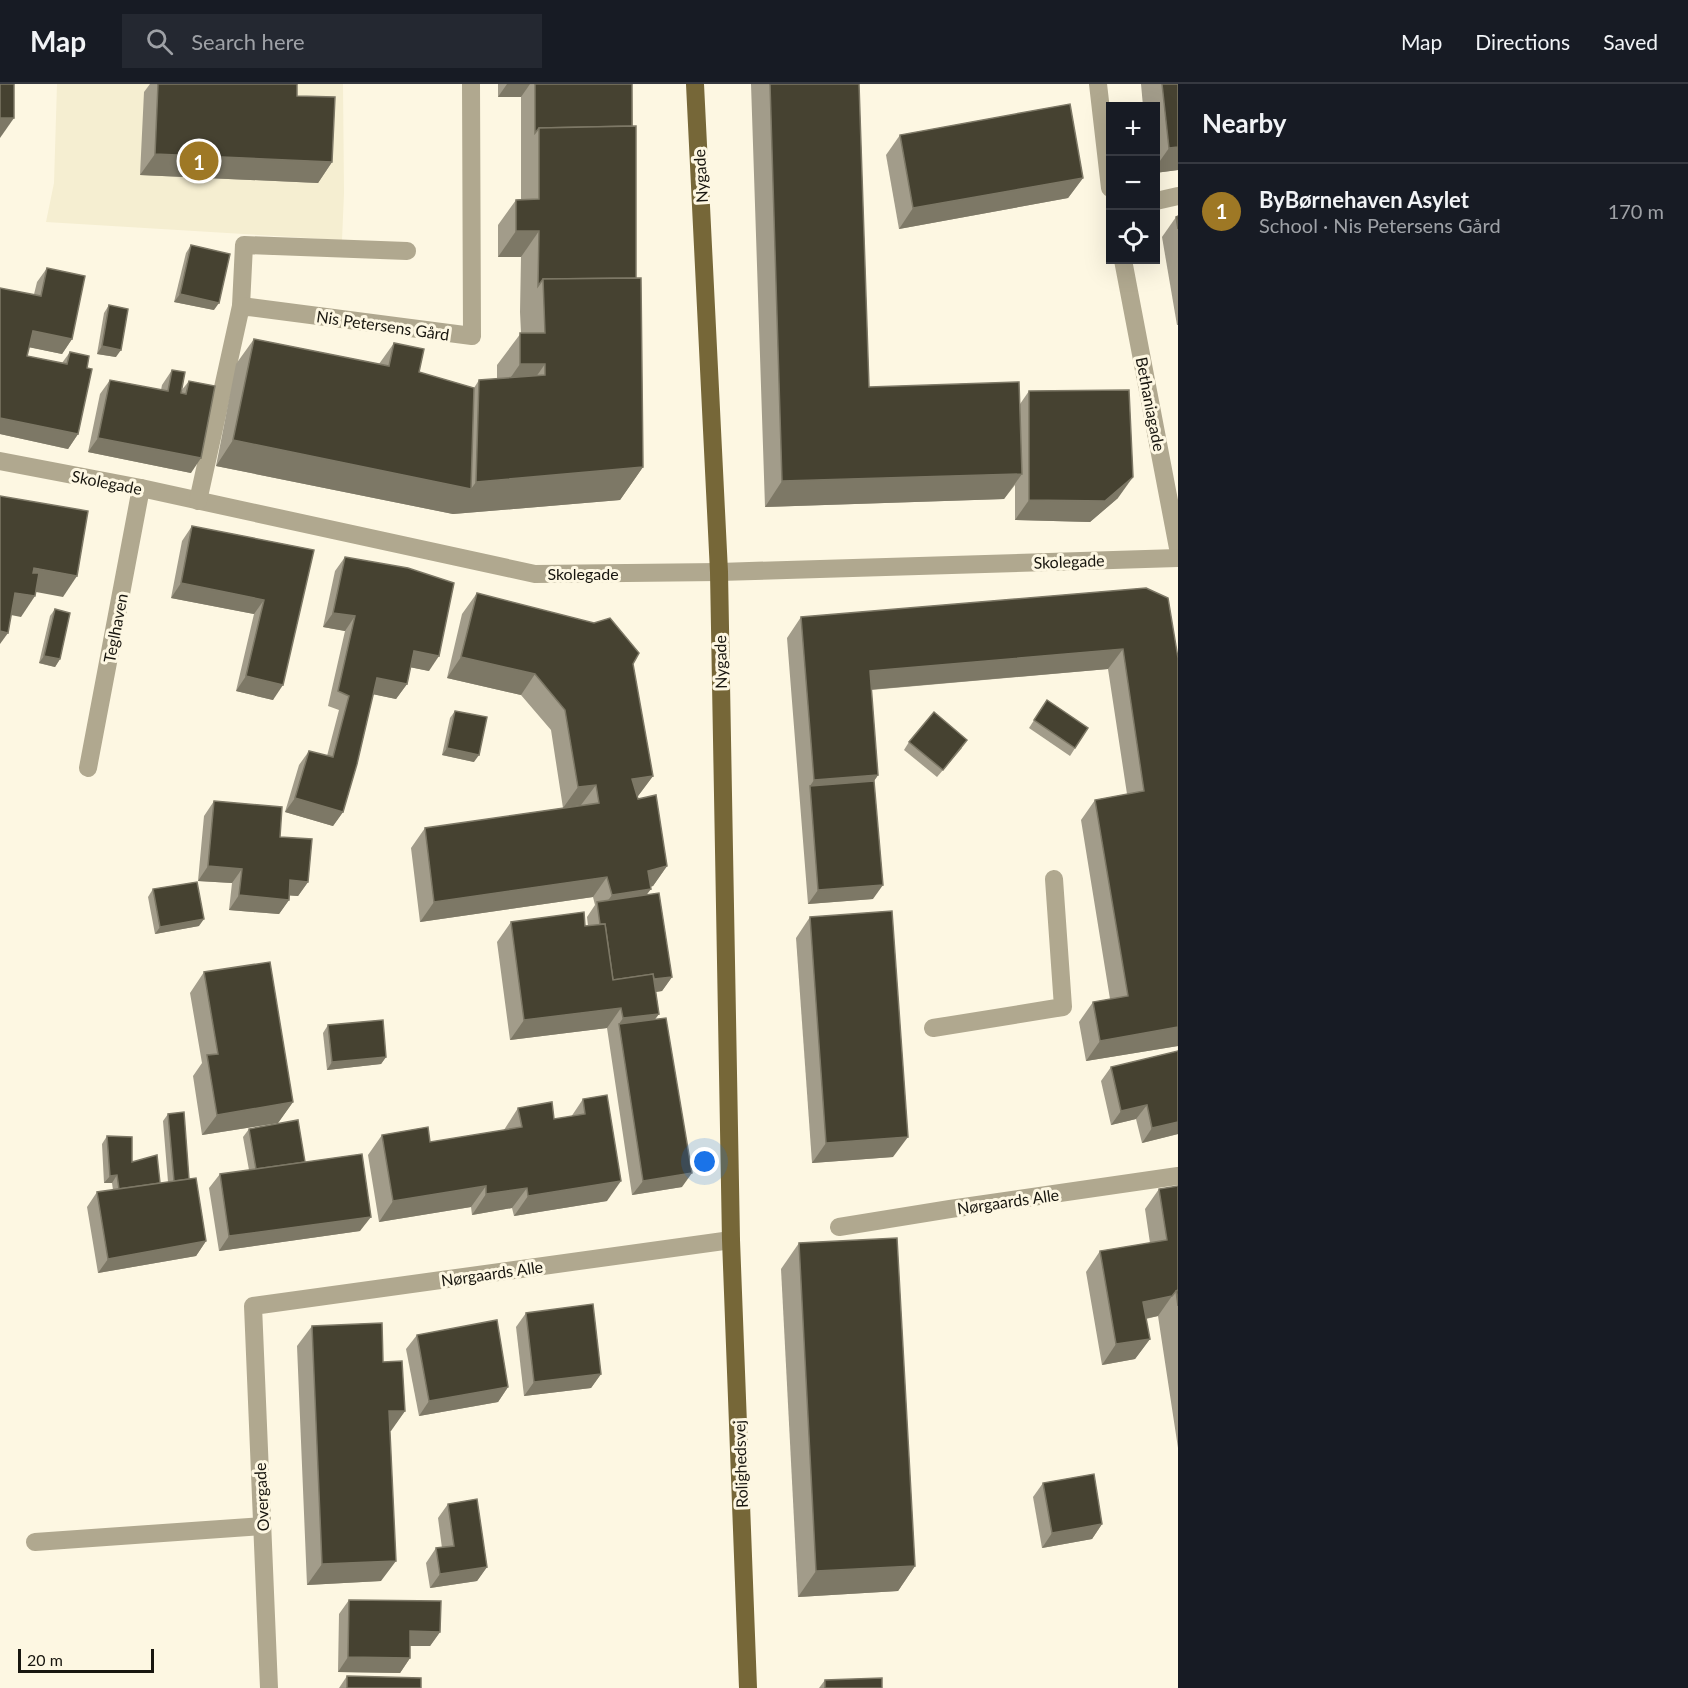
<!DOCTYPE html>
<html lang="en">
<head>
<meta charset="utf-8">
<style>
	:root { --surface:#171b24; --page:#242831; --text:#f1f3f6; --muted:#9ea1a6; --line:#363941; --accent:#9e7825 }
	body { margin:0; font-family:Lato,sans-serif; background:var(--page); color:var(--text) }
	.controls { position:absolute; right:18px; top:18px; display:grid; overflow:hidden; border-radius:0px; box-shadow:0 6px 24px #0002 }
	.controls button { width:54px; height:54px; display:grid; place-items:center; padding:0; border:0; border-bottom:2px solid var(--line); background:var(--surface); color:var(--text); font:30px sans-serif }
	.scale { position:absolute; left:18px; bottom:15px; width:136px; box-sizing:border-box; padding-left:6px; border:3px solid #18160f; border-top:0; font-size:16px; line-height:21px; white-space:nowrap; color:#18160f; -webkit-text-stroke:4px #fdf7e2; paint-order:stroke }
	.you { position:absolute; left:705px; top:1078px; width:21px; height:21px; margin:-15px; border:4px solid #fff; border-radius:50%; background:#1a73e8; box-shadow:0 0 0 9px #1a73e833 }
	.badge { display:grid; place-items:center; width:39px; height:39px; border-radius:50%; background:var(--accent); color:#fff; font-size:20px; font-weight:700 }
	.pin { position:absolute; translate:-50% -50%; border:3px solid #fff; box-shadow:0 2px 6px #0006 }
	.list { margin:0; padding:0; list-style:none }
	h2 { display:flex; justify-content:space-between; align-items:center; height:78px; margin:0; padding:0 24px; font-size:26px }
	h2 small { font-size:20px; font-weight:400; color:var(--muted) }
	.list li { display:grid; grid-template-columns:39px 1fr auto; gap:18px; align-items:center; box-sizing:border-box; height:96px; padding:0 24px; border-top:2px solid var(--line) }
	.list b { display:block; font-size:22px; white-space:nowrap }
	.list p { margin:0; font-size:20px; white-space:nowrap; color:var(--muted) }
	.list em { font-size:20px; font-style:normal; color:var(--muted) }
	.icon { flex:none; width:33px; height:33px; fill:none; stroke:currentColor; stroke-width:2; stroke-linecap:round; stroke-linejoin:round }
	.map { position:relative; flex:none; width:1178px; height:1604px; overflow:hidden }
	header { display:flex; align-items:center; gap:36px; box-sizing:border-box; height:84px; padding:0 30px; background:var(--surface); border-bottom:2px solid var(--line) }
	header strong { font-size:28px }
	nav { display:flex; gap:33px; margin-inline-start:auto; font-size:21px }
	.search { width:420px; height:54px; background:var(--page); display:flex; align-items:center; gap:15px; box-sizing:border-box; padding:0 21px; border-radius:0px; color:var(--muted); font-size:22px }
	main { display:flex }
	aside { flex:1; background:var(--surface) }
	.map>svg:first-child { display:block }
</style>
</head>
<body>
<header>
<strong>Map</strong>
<div class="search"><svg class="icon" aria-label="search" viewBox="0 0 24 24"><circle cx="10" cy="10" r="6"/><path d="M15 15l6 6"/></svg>Search here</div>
<nav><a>Map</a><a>Directions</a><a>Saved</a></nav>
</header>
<main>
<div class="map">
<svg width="1178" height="1604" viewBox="0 0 1178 1604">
	<rect width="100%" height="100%" fill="#fdf7e2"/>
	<polygon fill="#f5eed1" points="57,0 343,0 344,109 342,156 46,138 54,99"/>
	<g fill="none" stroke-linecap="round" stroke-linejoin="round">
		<g stroke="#b0a88f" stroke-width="18">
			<polyline points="1098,0 1110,104"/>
			<polyline points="1156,117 1178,112"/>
			<polyline points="1123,176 1178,464"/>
			<polyline points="241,222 244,161 407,167"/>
			<polyline points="0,377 141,404 535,490 719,488 1178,474"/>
			<polyline points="198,417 241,222 472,252 471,0"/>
			<polyline points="88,684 141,404"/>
			<polyline points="933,944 1063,923 1054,795"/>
			<polyline points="839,1143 950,1125 1178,1092"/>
			<polyline points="35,1458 262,1442"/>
			<polyline points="269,1604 253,1222 731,1156"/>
		</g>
		<polyline stroke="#766738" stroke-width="18" points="695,0 719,488 731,1156 748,1604"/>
	</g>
	<g fill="#a29c8a">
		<polygon points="150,0 297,0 297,12 332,78 318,99 140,91 144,8"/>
		<polygon points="498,0 632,0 636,194 643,383 620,416 453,430 216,382 236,280 254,255 379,280 394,259 419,288 474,304 479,296 497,295 497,281 521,249 520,228 521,173 498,173 498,141 516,116 521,115 521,13 498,13"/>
		<polygon points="751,0 859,0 869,303 1020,320 1029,307 1118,414 1090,438 1015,436 1015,401 1004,415 765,423"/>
		<polygon points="1141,0 1178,0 1178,86 1155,89 1155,22 1143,22"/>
		<polygon points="900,51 1083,94 1068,114 899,145 886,71"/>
		<polygon points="1178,132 1178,241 1177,241 1162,153 1176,133"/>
		<polygon points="191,161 214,226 174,218 186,169"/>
		<polygon points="47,184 72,255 62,270 29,263 27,272 62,279 70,268 87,284 78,350 68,365 0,350 37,198"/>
		<polygon points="109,221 116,273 97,270 104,229"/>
		<polygon points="172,286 181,307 189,297 191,389 88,368 100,310 110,296 161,306 162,301"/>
		<polygon points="192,442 314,466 273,616 236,607 254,530 171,514 182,457"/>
		<polygon points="345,473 429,587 410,583 407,600 396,615 373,610 343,728 333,742 285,728 299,681 309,667 327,672 339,626 328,622 345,547 323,543 335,487"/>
		<polygon points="1146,504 1178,962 1086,977 1079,938 1093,918 1110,915 1081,736 1095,716 1127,710 1108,585 871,606 878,691 874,697 873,815 808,820 787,554 801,533"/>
		<polygon points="477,509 633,580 653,692 638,712 637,713 667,782 653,802 650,803 646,811 672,893 662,907 656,908 659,930 655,935 682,1103 632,1111 607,944 510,956 497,858 511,838 588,842 587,833 595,821 593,813 420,838 411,764 425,744 563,724 551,646 521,611 447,594 462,530"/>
		<polygon points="55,525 60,575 55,583 39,579 50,532"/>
		<polygon points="1047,616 1088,644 1070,672 1029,644"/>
		<polygon points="455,627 474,678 442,671 450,634"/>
		<polygon points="909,658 962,664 937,693 904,666"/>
		<polygon points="214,717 280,753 308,798 298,812 289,811 289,816 279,830 229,826 232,799 198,797 204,732"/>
		<polygon points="153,805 199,842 155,850 148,813"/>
		<polygon points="810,833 893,1073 812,1079 796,854"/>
		<polygon points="204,888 293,1018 278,1039 202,1051 193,992 202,979 190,909"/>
		<polygon points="328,941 386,973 381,980 327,986 323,949"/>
		<polygon points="1111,983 1178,1050 1142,1059 1136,1035 1111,1041 1101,997"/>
		<polygon points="583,1015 607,1117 514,1132 512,1124 472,1131 471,1123 379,1138 368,1071 382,1051 430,1058 504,1046 518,1024 554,1035 571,1033"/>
		<polygon points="168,1030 189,1095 206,1157 196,1172 98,1189 87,1123 97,1108 113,1106 112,1099 104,1099 102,1060 107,1052 132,1078 160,1099 168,1098 163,1037"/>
		<polygon points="249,1045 305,1078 360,1147 219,1167 209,1104 220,1090 249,1086 243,1053"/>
		<polygon points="1178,1102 1178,1364 1158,1232 1146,1235 1150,1255 1135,1275 1102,1281 1086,1188 1100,1167 1150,1159 1145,1125 1159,1105"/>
		<polygon points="799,1159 915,1482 898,1507 798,1513 781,1185"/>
		<polygon points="526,1229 601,1290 591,1304 524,1312 516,1243"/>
		<polygon points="312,1242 383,1278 405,1327 390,1347 381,1497 307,1501 297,1262"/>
		<polygon points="417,1251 508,1303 498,1318 419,1332 406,1265"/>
		<polygon points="1043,1399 1102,1440 1092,1455 1042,1464 1033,1413"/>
		<polygon points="448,1420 487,1483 477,1497 430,1504 426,1479 436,1464 442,1464 438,1434"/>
		<polygon points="349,1516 440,1548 430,1562 410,1562 410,1574 400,1589 338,1588 339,1530"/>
		<polygon points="347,1592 421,1604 339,1604"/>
		<polygon points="825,1596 882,1604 819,1604"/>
	</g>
	<g fill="#7d7866">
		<polygon points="507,0 530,0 521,13 498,13"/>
		<polygon points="0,34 14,34 0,54"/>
		<polygon points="1178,63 1178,86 1155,89 1155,84 1169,64"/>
		<polygon points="155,70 332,78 318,99 140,91"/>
		<polygon points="1083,94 1068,114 899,145 913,124"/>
		<polygon points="516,147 539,147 521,173 498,173"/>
		<polygon points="180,210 219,219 214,226 174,218"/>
		<polygon points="33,247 72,255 62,270 23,262"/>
		<polygon points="102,262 121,266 116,273 97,270"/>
		<polygon points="520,280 545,280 522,313 497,313"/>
		<polygon points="0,334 78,350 68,365 0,350"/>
		<polygon points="98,354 201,374 191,389 88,368"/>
		<polygon points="233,356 471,405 476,398 643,383 620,416 453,430 216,382"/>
		<polygon points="1022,390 1004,415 765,423 782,397"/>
		<polygon points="1133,393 1118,414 1090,438 1015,436 1029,416"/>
		<polygon points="34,484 77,492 63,513 20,505"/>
		<polygon points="181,499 264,516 254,530 171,514"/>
		<polygon points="15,509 35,512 21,533 1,529"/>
		<polygon points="333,529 355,532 345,547 323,543"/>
		<polygon points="0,547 8,549 0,560"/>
		<polygon points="1123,565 1108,585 855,607 870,587"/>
		<polygon points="414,567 439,572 429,587 404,582"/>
		<polygon points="44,572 60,575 55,583 39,579"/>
		<polygon points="461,573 535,590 521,611 447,594"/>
		<polygon points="246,592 283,601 273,616 236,607"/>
		<polygon points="377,594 407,600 396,615 367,609"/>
		<polygon points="447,664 479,671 474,678 442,671"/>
		<polygon points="878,691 864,712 810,702 814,696"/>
		<polygon points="653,692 638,712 618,716 632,695"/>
		<polygon points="596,701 581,721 563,724 578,703"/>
		<polygon points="295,714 343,728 333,742 285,728"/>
		<polygon points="208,782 242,785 232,799 198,797"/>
		<polygon points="667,782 653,802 633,807 648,787"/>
		<polygon points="607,793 593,813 420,838 434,818"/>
		<polygon points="290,796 308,798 298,812 280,811"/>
		<polygon points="883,801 873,815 808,820 818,806"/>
		<polygon points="651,805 636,825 598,830 612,811"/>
		<polygon points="239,811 289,816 279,830 229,826"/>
		<polygon points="204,835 199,842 155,850 160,843"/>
		<polygon points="672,893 662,907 598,916 609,902"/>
		<polygon points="621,924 607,944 510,956 524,936"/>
		<polygon points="659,930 644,950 619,940 623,934"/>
		<polygon points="1178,943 1178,962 1086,977 1100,957"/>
		<polygon points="386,973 381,980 327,986 332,978"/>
		<polygon points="293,1018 278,1039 202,1051 217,1031"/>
		<polygon points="1147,1021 1136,1035 1111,1041 1121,1027"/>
		<polygon points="1178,1038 1178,1050 1142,1059 1152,1044"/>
		<polygon points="908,1053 893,1073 812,1079 826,1059"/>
		<polygon points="692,1089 682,1103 632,1111 643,1097"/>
		<polygon points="117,1091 112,1099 104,1099 110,1092"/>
		<polygon points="621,1097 607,1117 514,1132 528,1112"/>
		<polygon points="486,1102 471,1123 379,1138 393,1117"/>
		<polygon points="527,1104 512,1124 472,1131 486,1110"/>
		<polygon points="371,1133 360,1147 219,1167 229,1152"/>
		<polygon points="206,1157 196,1172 98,1189 108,1175"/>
		<polygon points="1172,1212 1158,1232 1129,1238 1143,1218"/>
		<polygon points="1150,1255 1135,1275 1102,1281 1116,1260"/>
		<polygon points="601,1290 591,1304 524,1312 534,1298"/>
		<polygon points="508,1303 498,1318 419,1332 429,1317"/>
		<polygon points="389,1327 405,1327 391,1347 375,1348"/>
		<polygon points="1102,1440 1092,1455 1042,1464 1052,1449"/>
		<polygon points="396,1477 381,1497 307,1501 322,1480"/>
		<polygon points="915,1482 898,1507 798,1513 816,1487"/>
		<polygon points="487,1483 477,1497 430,1504 440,1490"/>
		<polygon points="410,1547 440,1548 430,1562 400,1562"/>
		<polygon points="348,1573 410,1574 400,1589 338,1588"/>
	</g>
	<g fill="#464231" stroke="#7d7866" stroke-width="1.5">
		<rect x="0" y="0" width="14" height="34"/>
		<polygon points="158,0 297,0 297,12 335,13 332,78 155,70"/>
		<polygon points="535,0 632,0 632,42 539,44 535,49"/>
		<polygon points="770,0 859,0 869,303 1019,298 1022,390 782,397"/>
		<polygon points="1162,0 1178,0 1178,63 1169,64"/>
		<polygon points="1070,20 1083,94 913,124 900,51"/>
		<polygon points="636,42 636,194 543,195 538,202 539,147 516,147 516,116 539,115 539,44"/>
		<polygon points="1178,132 1178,145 1176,133"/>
		<polygon points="191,161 230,170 219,219 180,210"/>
		<polygon points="47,184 85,192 72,255 33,247 27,272 67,280 70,268 89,272 87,284 92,285 78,350 0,334 0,204 41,212"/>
		<polygon points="641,194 643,383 476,398 479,296 545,291 545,280 520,280 520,249 545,249 543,195"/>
		<polygon points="109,221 128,225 121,266 102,262"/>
		<polygon points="254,255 389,282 394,259 424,265 419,288 474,304 471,405 233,356"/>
		<polygon points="172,286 185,288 181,309 186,310 189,297 215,302 201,374 98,354 110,296 168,307"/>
		<polygon points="1129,306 1133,393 1105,417 1029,416 1029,307"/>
		<polygon points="0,412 88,427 77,492 34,484 33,489 39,489 35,512 15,509 8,549 0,547"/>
		<polygon points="192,442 314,466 283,601 246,592 264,516 181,499"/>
		<polygon points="345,473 408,484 454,499 439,572 414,567 407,600 377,594 357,680 343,728 295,714 309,667 333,673 349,612 338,607 355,532 333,529"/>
		<polygon points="1146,504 1168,514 1178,574 1178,943 1100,957 1093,918 1128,912 1095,716 1144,707 1123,565 870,587 878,691 814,696 801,533"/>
		<polygon points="477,509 594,539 610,534 639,569 633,580 653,692 632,695 638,715 656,711 667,782 648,787 651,805 612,811 607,793 434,818 425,744 599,719 596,701 578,703 565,626 535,590 461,573"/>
		<polygon points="55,525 70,529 60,575 44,572"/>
		<polygon points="1047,616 1088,644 1075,664 1034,636"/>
		<polygon points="455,627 487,633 479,671 447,664"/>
		<polygon points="934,628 967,656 943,686 909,658"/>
		<polygon points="874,697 883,801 818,806 810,702"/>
		<polygon points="214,717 282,723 280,753 312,755 308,798 290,796 289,816 239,811 242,785 208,782"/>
		<polygon points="197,798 204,835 160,843 153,805"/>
		<polygon points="659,809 672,893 654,895 653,890 613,896 605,840 600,840 597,818"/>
		<polygon points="892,827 908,1053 826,1059 810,833"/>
		<polygon points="584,828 585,842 605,840 613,896 653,890 659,930 623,934 621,924 524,936 511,838"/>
		<polygon points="270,878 293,1018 217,1031 207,971 218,970 204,888"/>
		<polygon points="666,934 692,1089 643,1097 619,940"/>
		<polygon points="383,936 386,973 332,978 328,941"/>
		<polygon points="1178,967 1178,1038 1152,1044 1147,1021 1121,1027 1111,983"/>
		<polygon points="607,1011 621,1097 528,1112 527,1104 486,1110 486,1102 393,1117 382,1051 428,1043 430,1058 522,1043 518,1024 552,1018 554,1035 585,1030 583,1015"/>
		<polygon points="184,1028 189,1095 174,1097 168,1030"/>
		<polygon points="298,1036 305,1078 256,1085 249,1045"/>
		<polygon points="107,1052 132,1053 132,1078 157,1071 160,1099 119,1105 117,1091 110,1092"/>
		<polygon points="362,1070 371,1133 229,1152 220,1090"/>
		<polygon points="196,1094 206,1157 108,1175 97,1108"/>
		<polygon points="1178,1102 1178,1206 1176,1207 1172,1212 1143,1218 1150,1255 1116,1260 1100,1167 1167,1156 1159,1105"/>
		<polygon points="897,1154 915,1482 816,1487 799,1159"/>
		<polygon points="1178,1206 1178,1222 1176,1207"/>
		<polygon points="593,1220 601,1290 534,1298 526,1229"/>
		<polygon points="497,1236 508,1303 429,1317 417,1251"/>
		<polygon points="382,1239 383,1278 402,1277 405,1327 389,1327 396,1477 322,1480 312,1242"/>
		<polygon points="1094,1390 1102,1440 1052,1449 1043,1399"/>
		<polygon points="477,1415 487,1483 440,1490 436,1464 454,1462 448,1420"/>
		<polygon points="349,1516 441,1517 440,1548 410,1547 410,1574 348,1573"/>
		<polygon points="347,1592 421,1594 421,1604 347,1604"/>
		<polygon points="882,1594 882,1604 825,1604 825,1596"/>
	</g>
	<g text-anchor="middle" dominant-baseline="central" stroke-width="6" stroke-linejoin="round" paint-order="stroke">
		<g font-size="16" fill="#18160f" stroke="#fdf7e2">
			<text transform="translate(700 92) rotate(-93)">Nygade</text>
			<text transform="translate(383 241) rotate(8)">Nis Petersens Gård</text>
			<text transform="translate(1151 320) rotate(79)">Bethaniagade</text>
			<text transform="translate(107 398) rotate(11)">Skolegade</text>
			<text transform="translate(1069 477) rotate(-2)">Skolegade</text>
			<text x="583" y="489">Skolegade</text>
			<text transform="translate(115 544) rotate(-79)">Teglhaven</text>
			<text transform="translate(720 578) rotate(-91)">Nygade</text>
			<text transform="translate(1008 1117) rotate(-8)">Nørgaards Alle</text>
			<text transform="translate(492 1189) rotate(-8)">Nørgaards Alle</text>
			<text transform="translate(740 1380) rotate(-92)">Rolighedsvej</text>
			<text transform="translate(261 1413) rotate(-93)">Overgade</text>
		</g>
	</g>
</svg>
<div class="controls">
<button>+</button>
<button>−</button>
<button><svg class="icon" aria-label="locate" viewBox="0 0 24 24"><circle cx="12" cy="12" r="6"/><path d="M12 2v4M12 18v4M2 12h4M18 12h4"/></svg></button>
</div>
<div class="scale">20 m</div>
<div class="you"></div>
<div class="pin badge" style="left:199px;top:77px">1</div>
</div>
<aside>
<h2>Nearby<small></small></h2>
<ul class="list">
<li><span class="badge">1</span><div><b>ByBørnehaven Asylet</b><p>School · Nis Petersens Gård</p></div><em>170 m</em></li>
</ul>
</aside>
</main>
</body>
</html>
